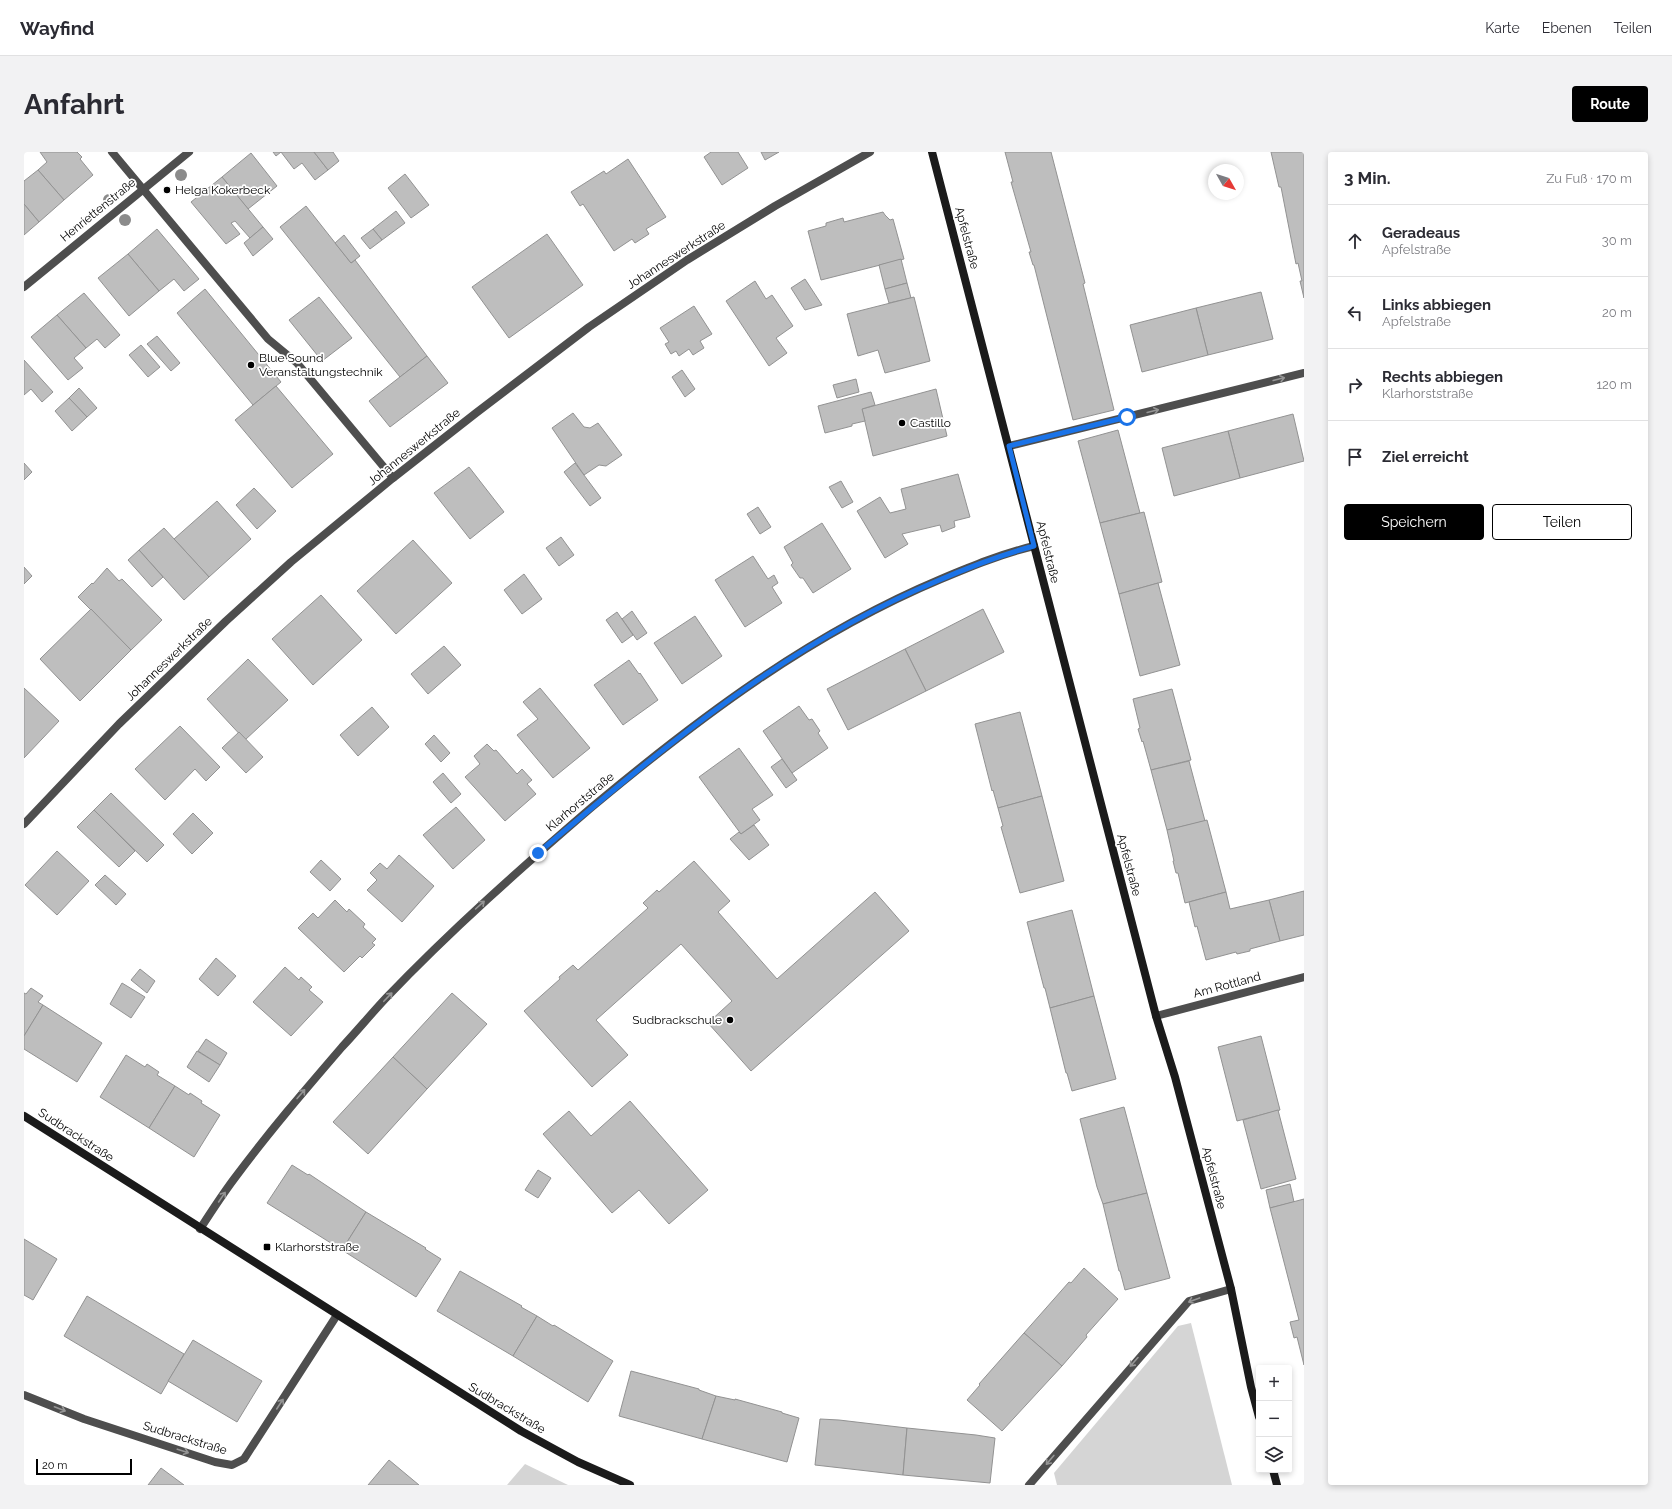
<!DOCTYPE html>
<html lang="de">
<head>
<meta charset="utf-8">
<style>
	:root { --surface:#fff; --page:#f2f2f3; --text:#2b2b33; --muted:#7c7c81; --line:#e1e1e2; --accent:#000 }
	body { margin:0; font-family:Raleway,sans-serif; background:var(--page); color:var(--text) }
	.controls { position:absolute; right:12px; bottom:12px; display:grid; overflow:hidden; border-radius:4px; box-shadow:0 2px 6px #0003 }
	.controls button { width:36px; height:36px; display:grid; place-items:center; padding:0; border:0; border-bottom:1px solid var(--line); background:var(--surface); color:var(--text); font:20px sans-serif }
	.compass { position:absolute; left:1184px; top:12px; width:36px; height:36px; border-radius:50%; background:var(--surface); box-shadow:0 2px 6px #0003; rotate:129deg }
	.scale { position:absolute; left:12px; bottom:10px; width:96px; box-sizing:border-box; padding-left:4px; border:2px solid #000; border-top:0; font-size:11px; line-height:14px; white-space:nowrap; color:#000; -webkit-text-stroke:3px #fff; paint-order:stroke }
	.stop { position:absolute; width:12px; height:12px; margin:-9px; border:3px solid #1a73e8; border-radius:50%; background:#fff }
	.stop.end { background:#1a73e8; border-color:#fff; box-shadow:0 1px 4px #0008 }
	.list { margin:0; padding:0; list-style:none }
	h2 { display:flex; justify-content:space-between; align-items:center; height:52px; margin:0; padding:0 16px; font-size:17px }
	h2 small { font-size:13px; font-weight:400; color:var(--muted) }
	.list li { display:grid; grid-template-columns:26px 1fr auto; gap:12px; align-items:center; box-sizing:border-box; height:72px; padding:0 16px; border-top:1px solid var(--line) }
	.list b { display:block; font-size:15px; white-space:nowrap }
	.list p { margin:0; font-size:13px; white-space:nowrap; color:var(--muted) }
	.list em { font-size:13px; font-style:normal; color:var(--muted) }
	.actions { display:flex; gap:8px; padding:12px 16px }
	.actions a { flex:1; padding:9px 0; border:1px solid var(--accent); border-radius:4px; text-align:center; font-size:14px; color:var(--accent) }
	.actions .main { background:var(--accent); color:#fff }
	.icon { flex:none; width:22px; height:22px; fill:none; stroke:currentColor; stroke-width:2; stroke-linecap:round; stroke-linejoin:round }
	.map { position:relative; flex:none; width:1280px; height:1333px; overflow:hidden; border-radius:4px }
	header { display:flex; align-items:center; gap:24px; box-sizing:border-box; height:56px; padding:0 20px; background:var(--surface); border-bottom:1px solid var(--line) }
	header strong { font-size:19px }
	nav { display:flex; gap:22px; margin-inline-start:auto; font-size:14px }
	.intro { display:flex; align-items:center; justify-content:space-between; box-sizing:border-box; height:96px; padding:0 24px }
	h1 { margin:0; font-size:28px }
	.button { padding:10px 18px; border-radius:4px; background:var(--accent); color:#fff; font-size:14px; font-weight:700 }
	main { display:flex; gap:24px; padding:0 24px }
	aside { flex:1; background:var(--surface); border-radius:4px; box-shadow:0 2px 6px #0003 }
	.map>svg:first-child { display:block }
</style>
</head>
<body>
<header>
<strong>Wayfind</strong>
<nav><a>Karte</a><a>Ebenen</a><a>Teilen</a></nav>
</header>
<div class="intro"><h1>Anfahrt</h1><a class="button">Route</a></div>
<main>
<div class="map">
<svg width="1280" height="1333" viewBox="0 0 1280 1333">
	<rect width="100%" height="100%" fill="#fff"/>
	<g fill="#d5d5d5">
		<polygon points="1167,1171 1208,1333 1033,1333 1030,1321 1154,1174"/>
		<polygon points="501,1312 544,1333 483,1333"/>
	</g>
	<g fill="#bebebe" stroke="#929292">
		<polygon points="16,0 53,0 58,5 56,7 69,23 40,48 14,18 23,10"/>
		<polygon points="249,0 290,0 304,18 291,28 278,11 270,17 257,0 252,4"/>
		<polygon points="290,0 309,0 315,9 304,18"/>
		<polygon points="687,0 714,0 724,16 698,33 680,5"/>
		<polygon points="737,0 755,0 741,8"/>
		<polygon points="981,0 1027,0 1061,131 1059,132 1090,258 1049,268 1010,113 1009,113 1005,100 1007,100 987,30 989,30"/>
		<polygon points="1247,0 1280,0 1280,146 1276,129 1278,129 1274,111 1272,112 1257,35 1255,35"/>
		<polygon points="227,1 253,34 224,57 198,25"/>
		<polygon points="604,7 642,65 622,77 625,82 611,91 608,87 590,99 559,52 556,54 547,40 580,19 582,22"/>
		<polygon points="14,18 40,48 15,70 0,52 0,29"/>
		<polygon points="381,22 405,53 387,66 364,36"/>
		<polygon points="198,25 239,75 226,86 211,69 207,71 216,82 202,92 167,50"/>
		<polygon points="0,52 15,70 0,83"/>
		<polygon points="282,54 327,111 331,108 403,204 376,225 256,75"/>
		<polygon points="372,59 381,71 358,88 349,77"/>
		<polygon points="859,60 861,63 866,68 869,67 880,107 797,128 784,79 802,74 802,71 819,66 820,70"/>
		<polygon points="239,75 249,87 229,104 220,91"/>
		<polygon points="133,77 175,127 160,139 150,127 135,139 104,102"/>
		<polygon points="349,77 358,88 346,97 337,86"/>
		<polygon points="523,82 559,133 485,186 448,135"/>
		<polygon points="320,83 336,104 327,111 311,91"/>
		<polygon points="104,102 135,139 105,164 74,126"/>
		<polygon points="877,107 883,131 861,137 855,113"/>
		<polygon points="781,127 798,153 781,158 767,136"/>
		<polygon points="731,129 742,147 748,143 769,174 752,186 763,201 745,214 702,149"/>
		<polygon points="883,131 887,146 865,151 861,137"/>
		<polygon points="181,137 257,230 229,253 153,161"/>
		<polygon points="1237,140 1249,187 1184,203 1172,156"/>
		<polygon points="60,141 96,183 81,196 73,187 62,196 33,163"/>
		<polygon points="295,145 328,186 298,209 265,168"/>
		<polygon points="890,145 906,209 861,221 854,198 834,204 823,162"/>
		<polygon points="670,154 688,182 676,189 680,196 669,203 665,197 655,204 652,199 647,202 641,192 645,190 636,176"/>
		<polygon points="1172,156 1184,203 1118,220 1106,173"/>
		<polygon points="33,163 62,196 50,206 59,216 44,228 7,185"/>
		<polygon points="133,184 156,211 147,219 123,192"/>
		<polygon points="117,193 136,215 124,225 105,203"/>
		<polygon points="403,204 424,231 366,275 345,249"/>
		<polygon points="0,208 29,240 18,250 7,237 0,243"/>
		<polygon points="658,218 671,237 661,245 648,225"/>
		<polygon points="832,227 835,240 813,246 809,233"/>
		<polygon points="252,234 309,302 268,336 211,268"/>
		<polygon points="55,236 73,256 63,265 45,246"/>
		<polygon points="912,237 923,284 849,304 838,257"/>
		<polygon points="847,240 851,253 838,257 841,269 828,272 828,274 801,281 794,254"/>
		<polygon points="45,246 63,265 48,279 31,259"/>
		<polygon points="549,261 560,275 566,276 574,271 598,303 582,314 575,313 560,323 528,276"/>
		<polygon points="1269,262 1280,309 1216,326 1204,279"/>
		<polygon points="1094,278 1116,361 1076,371 1054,289"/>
		<polygon points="1204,279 1216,326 1150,344 1138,296"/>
		<polygon points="0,311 8,320 0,328"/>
		<polygon points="551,311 577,346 566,354 540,320"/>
		<polygon points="445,315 480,360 446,387 410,341"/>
		<polygon points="934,322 946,365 930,369 931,375 918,380 916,373 878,382 884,392 861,406 833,359 856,345 866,361 882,357 877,337"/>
		<polygon points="817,329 829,350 818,356 805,335"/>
		<polygon points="230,336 252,359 233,377 212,353"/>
		<polygon points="193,349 227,387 185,425 150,387"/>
		<polygon points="734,355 747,375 736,382 723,362"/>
		<polygon points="1120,360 1138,430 1095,442 1076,371"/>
		<polygon points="798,371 827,417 789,441 779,426 776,426 767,413 769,411 760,395"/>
		<polygon points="140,376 185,425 160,448 115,398"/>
		<polygon points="537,385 550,403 535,414 522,396"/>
		<polygon points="389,388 428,431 372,482 333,439"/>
		<polygon points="115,398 139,425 128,435 104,408"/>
		<polygon points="729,404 744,427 750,423 754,431 748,435 758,451 721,475 691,428"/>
		<polygon points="0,415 8,424 0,432"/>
		<polygon points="83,416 95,429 98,427 138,468 107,498 54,445 68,431 69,432"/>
		<polygon points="500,422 518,447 498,462 480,438"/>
		<polygon points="1134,431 1156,513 1116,524 1095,442"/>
		<polygon points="297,443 338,488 289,533 248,487"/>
		<polygon points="67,457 107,498 56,549 16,507"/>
		<polygon points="959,457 980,500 902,539 881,497"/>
		<polygon points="608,459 623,481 613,488 598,467"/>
		<polygon points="593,460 609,483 598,491 582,468"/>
		<polygon points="671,464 698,504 658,532 630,491"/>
		<polygon points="420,494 437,513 404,542 387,522"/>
		<polygon points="881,497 902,539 824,578 803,537"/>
		<polygon points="224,507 264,548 221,588 183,547"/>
		<polygon points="605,508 615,522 616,521 634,548 599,573 570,533"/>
		<polygon points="0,536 35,569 0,606"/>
		<polygon points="516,536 566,596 529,626 493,583 514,567 499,550"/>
		<polygon points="1148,537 1167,608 1127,618 1119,589 1118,590 1114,577 1116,576 1109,547"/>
		<polygon points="775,554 785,568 788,567 796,579 794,581 804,596 768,621 739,579"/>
		<polygon points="348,555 365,575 334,604 316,583"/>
		<polygon points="996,560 1018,644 974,656 969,638 968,639 951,572"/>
		<polygon points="156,574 196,615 182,629 171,617 141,648 111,617"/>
		<polygon points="215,580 239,605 222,621 198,596"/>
		<polygon points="410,583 426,601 417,610 401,592"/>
		<polygon points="463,592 470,599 472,598 493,622 498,617 508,628 503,632 512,642 481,669 441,625 456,612 450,604"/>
		<polygon points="715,596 749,643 728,657 736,668 717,682 675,625"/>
		<polygon points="758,607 773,628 762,636 747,615"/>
		<polygon points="1165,609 1181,669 1143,678 1127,618"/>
		<polygon points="419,621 437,642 427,651 409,630"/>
		<polygon points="87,641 140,693 123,710 70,658"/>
		<polygon points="1018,644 1040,729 996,741 977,675 979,674 974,656"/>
		<polygon points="432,655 461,688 429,717 399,683"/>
		<polygon points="70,658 111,699 95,715 53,675"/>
		<polygon points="169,661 189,681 168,702 149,682"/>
		<polygon points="1183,668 1202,740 1161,751 1154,721 1152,721 1149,709 1150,709 1143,678"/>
		<polygon points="730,673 745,693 725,708 706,687 715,680 717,682"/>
		<polygon points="33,699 65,729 33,763 1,733"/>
		<polygon points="375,703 410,734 378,770 343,738 353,728 346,721 356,711 363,717"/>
		<polygon points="297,708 317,727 306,739 286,720"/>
		<polygon points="670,709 706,749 694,760 753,827 851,740 885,779 727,919 684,871 708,849 657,792 572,868 604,903 568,935 500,859 536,827 535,825 549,813 554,818 624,756 619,751 633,738 635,740"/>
		<polygon points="81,723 102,742 92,753 71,733"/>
		<polygon points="1280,739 1280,783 1256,789 1245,748"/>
		<polygon points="1202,740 1206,757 1245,748 1256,789 1226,797 1226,799 1213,802 1212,800 1182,808 1173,774 1171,775 1165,750"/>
		<polygon points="311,748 323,760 325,757 341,772 339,775 352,787 348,791 351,793 338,806 336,804 320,820 274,776 289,761 294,766"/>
		<polygon points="1048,758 1070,844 1026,856 1021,836 1020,836 1003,770"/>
		<polygon points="192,806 212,824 194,844 175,827"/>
		<polygon points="261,815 275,828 277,825 288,835 285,838 299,850 267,884 229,850"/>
		<polygon points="116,817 131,829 123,841 107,828"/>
		<polygon points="98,831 121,845 107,866 86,852"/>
		<polygon points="7,836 19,844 14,850 19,853 0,884 0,841 2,842"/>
		<polygon points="428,841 463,872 403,937 369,905"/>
		<polygon points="1070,844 1092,927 1048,939 1043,921 1042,921 1026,856"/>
		<polygon points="19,853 78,891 53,930 0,897 0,884"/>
		<polygon points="1237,884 1256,958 1213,969 1194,895"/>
		<polygon points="182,887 203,901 196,913 174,899"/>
		<polygon points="173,899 196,913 185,930 163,915"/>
		<polygon points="102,903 121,915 123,912 135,920 133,923 151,934 125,976 76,945"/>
		<polygon points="369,905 403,937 344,1002 309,970"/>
		<polygon points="151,934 165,943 166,941 178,949 177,951 196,963 170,1005 125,976"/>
		<polygon points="606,949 684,1038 645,1072 615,1038 588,1061 519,982 545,959 567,984"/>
		<polygon points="1100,955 1123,1041 1079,1052 1073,1035 1056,967"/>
		<polygon points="1254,958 1272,1027 1237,1037 1219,968"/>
		<polygon points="268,1013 284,1023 285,1022 342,1060 318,1098 243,1051"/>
		<polygon points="514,1018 527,1026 514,1046 501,1038"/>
		<polygon points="1266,1032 1270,1050 1246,1056 1242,1038"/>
		<polygon points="1123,1041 1146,1126 1101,1138 1096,1119 1095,1119 1079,1052"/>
		<polygon points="1280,1047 1280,1213 1273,1185 1270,1186 1266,1170 1275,1168 1246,1056"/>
		<polygon points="342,1060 402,1096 401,1097 417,1107 392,1145 318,1098"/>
		<polygon points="0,1087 33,1107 9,1148 0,1143"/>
		<polygon points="1060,1116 1094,1147 1062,1183 1063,1185 1038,1214 1000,1181 1045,1130 1047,1131"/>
		<polygon points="436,1119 498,1154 497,1155 513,1164 489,1204 413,1159"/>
		<polygon points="63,1144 160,1202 137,1242 40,1184"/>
		<polygon points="513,1164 529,1174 530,1173 589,1209 564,1250 489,1204"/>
		<polygon points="1000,1181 1038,1214 978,1279 943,1248 956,1233 955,1232"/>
		<polygon points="169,1188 238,1229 213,1270 144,1229"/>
		<polygon points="607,1219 675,1237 675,1238 692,1244 678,1287 595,1264"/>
		<polygon points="692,1244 711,1248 711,1247 758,1260 758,1261 775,1266 763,1310 678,1287"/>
		<polygon points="796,1267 815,1268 883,1276 879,1323 791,1313"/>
		<polygon points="883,1276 952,1283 971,1286 966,1331 879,1323"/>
		<polygon points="365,1308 395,1333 344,1333"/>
		<polygon points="137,1316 160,1333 124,1333"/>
	</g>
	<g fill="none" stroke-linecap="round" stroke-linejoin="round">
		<polyline stroke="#4e4e4e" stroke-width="8" points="88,0 244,187 273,211 369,326"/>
		<g stroke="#4e4e4e" stroke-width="8">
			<polyline points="0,135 165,0"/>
			<polyline points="985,294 1280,221"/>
			<polyline points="0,672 95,572 202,469 267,410 369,326 452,261 565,175 663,108 751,54 846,0"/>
			<polyline points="1132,864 1280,825"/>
			<path d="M 176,1077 C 187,1060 198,1043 210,1027 C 244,981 281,938 318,895 C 333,879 347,862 362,846 C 427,778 497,716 568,655 C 676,565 786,482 917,427 C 948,414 977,402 1010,394"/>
			<polyline points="0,1243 60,1267 191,1310 208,1313 220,1307 313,1163"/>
			<polyline points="1005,1333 1165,1149 1207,1137"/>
		</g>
		<g stroke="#1b1b1b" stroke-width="8">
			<polyline points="908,0 1132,864 1151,925 1207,1137 1227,1235 1235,1265"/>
			<polyline points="0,964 497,1279 554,1310 606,1333"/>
			<polyline points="1249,1318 1253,1333"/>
		</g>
	</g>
	<g fill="#8b8b8b">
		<circle cx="157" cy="23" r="6"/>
		<circle cx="85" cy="48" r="6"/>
		<circle cx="101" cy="68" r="6"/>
	</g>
	<defs><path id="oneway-shaft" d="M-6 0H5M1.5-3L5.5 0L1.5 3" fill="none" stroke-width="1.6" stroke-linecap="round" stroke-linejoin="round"/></defs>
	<g stroke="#959595">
		<use href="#oneway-shaft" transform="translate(1255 227) rotate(-14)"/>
		<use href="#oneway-shaft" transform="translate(1129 259) rotate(-14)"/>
		<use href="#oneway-shaft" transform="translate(456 753) rotate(-42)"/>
		<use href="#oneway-shaft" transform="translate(364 845) rotate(-46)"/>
		<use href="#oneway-shaft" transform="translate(277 942) rotate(-49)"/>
		<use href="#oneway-shaft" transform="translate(198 1045) rotate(-56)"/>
		<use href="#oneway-shaft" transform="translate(1170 1148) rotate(160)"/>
		<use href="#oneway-shaft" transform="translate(1110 1210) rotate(132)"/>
		<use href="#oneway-shaft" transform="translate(256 1252) rotate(-57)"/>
		<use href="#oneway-shaft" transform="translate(36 1257) rotate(21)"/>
		<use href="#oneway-shaft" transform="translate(159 1299) rotate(18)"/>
		<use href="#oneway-shaft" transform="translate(1026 1308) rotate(130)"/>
	</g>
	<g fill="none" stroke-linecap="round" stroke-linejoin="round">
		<path stroke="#1a73e8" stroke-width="5" d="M 514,701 C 640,595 760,493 913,429 C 945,415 976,403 1010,394 L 985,294 L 1103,265"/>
	</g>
	<g fill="#000" stroke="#fff" stroke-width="1.5">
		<circle cx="143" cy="38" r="4"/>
		<circle cx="227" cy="213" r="4"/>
		<circle cx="878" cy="271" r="4"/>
		<circle cx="706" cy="868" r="4"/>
		<rect x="239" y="1091" width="8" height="8" rx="2"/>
	</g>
	<g text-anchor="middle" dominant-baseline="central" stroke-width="3.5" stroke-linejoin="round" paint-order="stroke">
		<g font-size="12" fill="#000" stroke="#fff" text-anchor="start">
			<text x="151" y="38">Helga Kokerbeck</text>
			<text x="235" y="206">Blue Sound<tspan x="235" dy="14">Veranstaltungstechnik</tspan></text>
			<text x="886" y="271">Castillo</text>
			<text x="698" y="868" text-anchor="end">Sudbrackschule</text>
			<text x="251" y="1095">Klarhorststraße</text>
		</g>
		<g font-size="12" fill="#000" stroke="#fff">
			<text transform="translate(74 58) rotate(-39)">Henriettenstraße</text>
			<text transform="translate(943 86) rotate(75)">Apfelstraße</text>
			<text transform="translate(652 103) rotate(-33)">Johanneswerkstraße</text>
			<text transform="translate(390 295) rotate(-39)">Johanneswerkstraße</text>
			<text transform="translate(1024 400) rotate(76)">Apfelstraße</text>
			<text transform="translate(145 507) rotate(-44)">Johanneswerkstraße</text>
			<text transform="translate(556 650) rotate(-40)">Klarhorststraße</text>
			<text transform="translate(1105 713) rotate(75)">Apfelstraße</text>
			<text transform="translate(1203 833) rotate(-15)">Am Rottland</text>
			<text transform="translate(52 983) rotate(33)">Sudbrackstraße</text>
			<text transform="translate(1190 1026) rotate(75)">Apfelstraße</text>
			<text transform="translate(483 1256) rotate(31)">Sudbrackstraße</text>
			<text transform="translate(161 1286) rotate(17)">Sudbrackstraße</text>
		</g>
	</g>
</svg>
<div class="controls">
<button>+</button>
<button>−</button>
<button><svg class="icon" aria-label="layers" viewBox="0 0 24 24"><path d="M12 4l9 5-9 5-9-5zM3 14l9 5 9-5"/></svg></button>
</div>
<svg class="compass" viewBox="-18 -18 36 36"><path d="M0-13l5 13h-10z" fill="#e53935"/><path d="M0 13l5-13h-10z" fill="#7c7c81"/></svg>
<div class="scale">20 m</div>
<div class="stop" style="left:1103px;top:265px"></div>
<div class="stop end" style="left:514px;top:701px"></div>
</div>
<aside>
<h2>3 Min.<small>Zu Fuß · 170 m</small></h2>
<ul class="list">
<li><svg class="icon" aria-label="ahead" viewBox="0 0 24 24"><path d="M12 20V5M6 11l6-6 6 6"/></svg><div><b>Geradeaus</b><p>Apfelstraße</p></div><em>30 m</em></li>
<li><svg class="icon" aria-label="left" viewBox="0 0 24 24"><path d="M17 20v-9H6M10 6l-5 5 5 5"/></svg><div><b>Links abbiegen</b><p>Apfelstraße</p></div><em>20 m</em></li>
<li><svg class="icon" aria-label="right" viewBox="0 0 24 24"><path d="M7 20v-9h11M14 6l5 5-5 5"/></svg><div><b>Rechts abbiegen</b><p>Klarhorststraße</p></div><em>120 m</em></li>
<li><svg class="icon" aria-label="arrive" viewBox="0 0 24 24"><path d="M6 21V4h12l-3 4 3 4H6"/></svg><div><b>Ziel erreicht</b></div></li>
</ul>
<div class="actions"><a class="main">Speichern</a><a>Teilen</a></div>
</aside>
</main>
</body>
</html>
